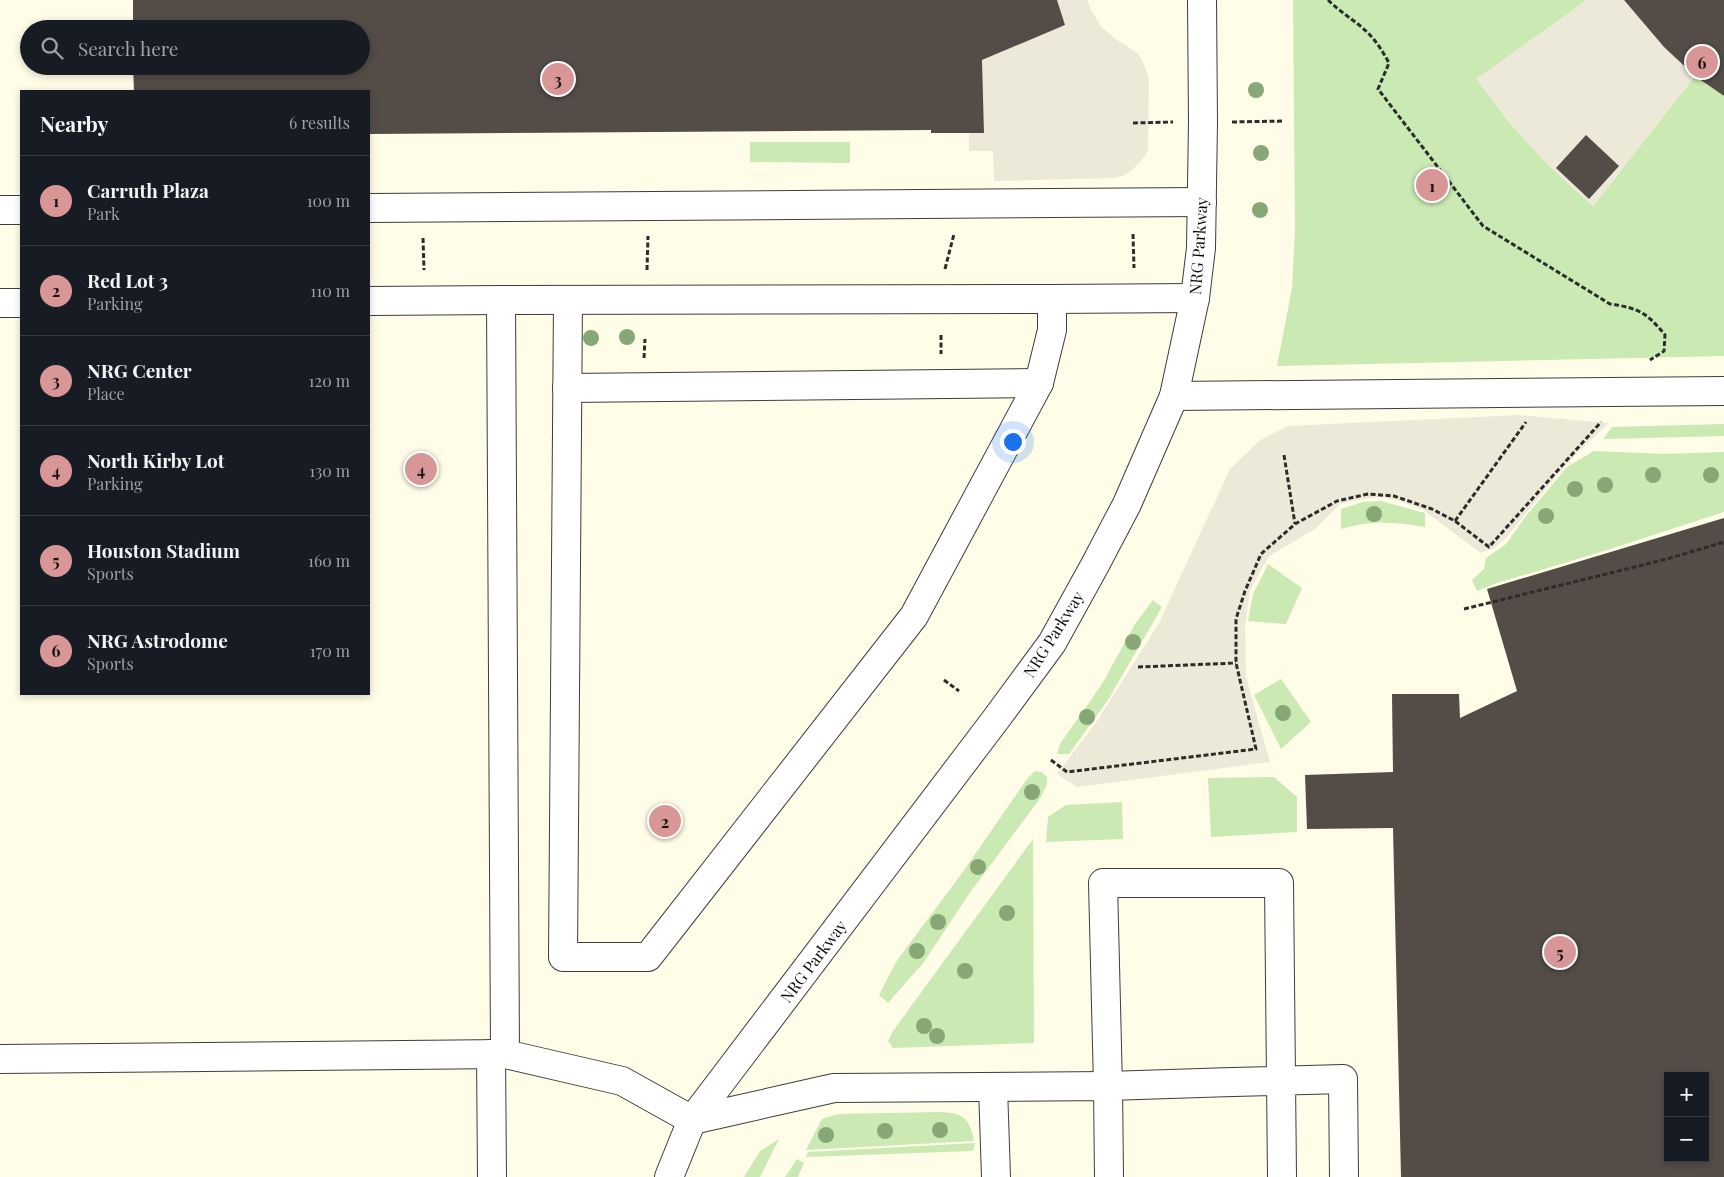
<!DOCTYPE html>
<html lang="en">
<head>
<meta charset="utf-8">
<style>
	:root { --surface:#171b24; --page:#242831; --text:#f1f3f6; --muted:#9ea1a6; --line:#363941; --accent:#d99697 }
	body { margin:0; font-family:"Playfair Display",serif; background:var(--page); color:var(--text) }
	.controls { position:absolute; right:15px; bottom:15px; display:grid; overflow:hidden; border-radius:0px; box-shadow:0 2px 8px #0003 }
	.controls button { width:45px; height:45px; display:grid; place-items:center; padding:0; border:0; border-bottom:1px solid var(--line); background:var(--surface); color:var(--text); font:25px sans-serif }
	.you { position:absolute; left:1012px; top:441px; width:18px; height:18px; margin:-12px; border:4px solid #fff; border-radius:50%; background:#1a73e8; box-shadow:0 0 0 8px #1a73e833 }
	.badge { display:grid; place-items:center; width:32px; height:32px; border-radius:50%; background:var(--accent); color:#111; font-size:16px; font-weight:700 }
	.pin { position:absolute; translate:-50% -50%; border:2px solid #fff; box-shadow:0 1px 5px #0006 }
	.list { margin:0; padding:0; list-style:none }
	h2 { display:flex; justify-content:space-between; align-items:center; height:65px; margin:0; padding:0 20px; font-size:21px }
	h2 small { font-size:16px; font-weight:400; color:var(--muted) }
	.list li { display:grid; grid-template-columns:32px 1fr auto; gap:15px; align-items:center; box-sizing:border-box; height:90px; padding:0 20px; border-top:1px solid var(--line) }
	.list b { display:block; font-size:19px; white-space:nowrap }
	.list p { margin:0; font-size:16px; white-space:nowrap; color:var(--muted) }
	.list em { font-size:16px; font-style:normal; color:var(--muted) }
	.icon { flex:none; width:28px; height:28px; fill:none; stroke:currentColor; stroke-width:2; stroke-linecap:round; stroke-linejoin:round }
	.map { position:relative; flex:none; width:1724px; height:1177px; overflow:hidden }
	.search { position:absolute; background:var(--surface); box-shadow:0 2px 8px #0003; left:20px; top:20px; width:350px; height:55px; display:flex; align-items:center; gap:12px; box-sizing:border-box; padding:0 18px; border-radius:28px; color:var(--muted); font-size:19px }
	.panel { position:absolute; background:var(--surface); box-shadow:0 2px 8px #0003; left:20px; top:90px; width:350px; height:605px; border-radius:0px }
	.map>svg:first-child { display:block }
</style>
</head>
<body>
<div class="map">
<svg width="1724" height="1177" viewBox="0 0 1724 1177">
	<rect width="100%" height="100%" fill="#fffce8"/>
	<g fill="#cbe9b2">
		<polygon points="1293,0 1587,0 1477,79 1508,121 1547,164 1593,206 1695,76 1724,96 1724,356 1277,366 1292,288 1295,230"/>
		<polygon points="750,142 850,142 850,163 750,162"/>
		<polygon points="1724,424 1724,436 1603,439 1612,427"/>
		<polygon points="1594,451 1664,454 1724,452 1724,512 1601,552 1497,583 1477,591 1472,580 1484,569 1486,558 1506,544 1526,516 1567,467"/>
		<path d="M 1381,501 L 1425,513 L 1425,527 C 1395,522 1371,520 1341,529 L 1341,509 L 1363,502 Z"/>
		<polygon points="1268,564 1302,588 1286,624 1248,621 1253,594"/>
		<polygon points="1153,600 1162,607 1108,700 1069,754 1057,754 1060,744 1102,684 1135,624"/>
		<polygon points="1281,679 1311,722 1281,749 1254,695"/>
		<polygon points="1035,771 1042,772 1047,777 1047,784 1041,797 969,894 924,962 888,1003 879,995 896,962 962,873 1027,779"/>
		<polygon points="1274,777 1297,797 1297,832 1211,837 1208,778"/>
		<polygon points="1122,802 1123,839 1046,842 1048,817 1066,805"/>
		<polygon points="1033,839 1034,1043 893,1048 888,1041 893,1031"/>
		<path d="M 939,1112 C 963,1113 969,1117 974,1141 L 806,1150 L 822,1119 L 838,1114 Z"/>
		<polygon points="779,1139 760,1177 744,1177 760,1151"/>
		<polygon points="975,1143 973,1151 806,1157 808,1152"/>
		<polygon points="797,1159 804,1163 798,1177 785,1177"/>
	</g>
	<g fill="#ede9d9">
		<polygon points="1057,0 1087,0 1091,10 1101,26 1114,38 1137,53 1142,60 1149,79 1148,150 1142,160 1134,168 1125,175 1114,178 994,181 993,151 969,151 969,133 984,132 982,60 1065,25"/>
		<polygon points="1587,0 1624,0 1664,47 1695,76 1593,206 1547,164 1508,121 1476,79"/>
		<polygon points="1519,415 1609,423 1567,463 1506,538 1494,548 1481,553 1423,510 1397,500 1381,497 1362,499 1340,504 1315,529 1269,556 1250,590 1245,627 1246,677 1270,762 1077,787 1057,774 1097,721 1159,623 1230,469 1259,441 1288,426"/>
	</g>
	<g fill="#534c47" fill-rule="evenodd">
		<polygon points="133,0 1057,0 1065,25 982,60 984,133 931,133 931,130 369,134 369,91 134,91 133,66 361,66 361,29 133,29"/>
		<polygon points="1624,0 1724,0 1724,96 1695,76 1664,47"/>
		<polygon points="1586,135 1619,166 1589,199 1556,168"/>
		<path d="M 1724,518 L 1724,1177 L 1401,1177 L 1393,828 L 1307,829 L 1305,775 L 1393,772 L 1392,694 L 1459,694 L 1460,718 L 1517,691 L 1487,589 ZM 1668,1076 L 1705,1076 L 1705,1158 L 1668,1158 Z"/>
	</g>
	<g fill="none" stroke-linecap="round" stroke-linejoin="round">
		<defs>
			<g id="minor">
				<polyline points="369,208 1202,202"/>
				<polyline points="0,210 21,210"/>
				<polyline points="568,300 563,957 648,957 914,616 1039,383 1052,330 1052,299"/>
				<polyline points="369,301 501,300"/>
				<polyline points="0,303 21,303"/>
				<polyline points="567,388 1039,383"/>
				<polyline points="1174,396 1724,391"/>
				<polyline points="491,1054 492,1177"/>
				<polyline points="505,1054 501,300 1052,299 1195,298"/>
				<polyline points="0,1059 505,1054 622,1081 692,1120 834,1088 1108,1086 1109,1177"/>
				<polyline points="993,1087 996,1177"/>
				<polyline points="669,1177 692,1120 996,719 1052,643 1095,565 1127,504 1174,396 1195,298 1201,248 1203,122 1202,0"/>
				<path d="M 1282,1177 L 1279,883 L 1103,883 L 1108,1086 C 1186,1083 1265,1081 1343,1079 L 1344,1177"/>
			</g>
		</defs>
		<use href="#minor" stroke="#3d3d3d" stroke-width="30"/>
		<g stroke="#2c2c2c" stroke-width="3" stroke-dasharray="5 2.5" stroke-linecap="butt">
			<path d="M 1328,0 C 1341,13 1356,21 1368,33 C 1377,42 1383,52 1389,63 L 1378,89 L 1483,226 L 1610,304 C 1639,308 1647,313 1665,335 L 1664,351 L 1650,360"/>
			<polyline points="1232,122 1284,121"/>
			<polyline points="1133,123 1173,122"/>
			<polyline points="1133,234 1134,268"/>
			<polyline points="423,238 424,270"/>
			<polyline points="945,269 954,234"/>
			<polyline points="647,270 648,236"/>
			<polyline points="941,335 941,354"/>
			<polyline points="644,358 645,339"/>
			<polyline points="1284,455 1295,524"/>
			<polyline points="1455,521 1526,422"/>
			<polyline points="1464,609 1667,559 1724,542"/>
			<polyline points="1138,667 1236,663"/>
			<polyline points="944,680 959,691"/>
			<polyline points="1051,760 1067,772 1256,749 1236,663 1236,619 1245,591 1261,554 1295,524 1337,501 1368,494 1394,496 1432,509 1455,521 1489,547 1601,422"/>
		</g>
		<use href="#minor" stroke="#fff" stroke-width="28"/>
	</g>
	<g fill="#87a777">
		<circle cx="1256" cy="90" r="8"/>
		<circle cx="1261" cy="153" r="8"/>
		<circle cx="1260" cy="210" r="8"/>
		<circle cx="627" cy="337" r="8"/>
		<circle cx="591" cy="338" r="8"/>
		<circle cx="1653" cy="475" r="8"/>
		<circle cx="1711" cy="475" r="8"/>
		<circle cx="1605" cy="485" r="8"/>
		<circle cx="1575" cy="489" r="8"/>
		<circle cx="1374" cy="514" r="8"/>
		<circle cx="1546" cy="516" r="8"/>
		<circle cx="1133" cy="642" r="8"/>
		<circle cx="1283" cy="713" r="8"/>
		<circle cx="1087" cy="717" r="8"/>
		<circle cx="1032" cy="792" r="8"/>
		<circle cx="978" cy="867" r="8"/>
		<circle cx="1007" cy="913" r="8"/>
		<circle cx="938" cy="922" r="8"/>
		<circle cx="917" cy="951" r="8"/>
		<circle cx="965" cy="971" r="8"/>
		<circle cx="924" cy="1026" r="8"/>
		<circle cx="937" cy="1036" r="8"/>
		<circle cx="940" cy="1130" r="8"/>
		<circle cx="885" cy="1131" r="8"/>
		<circle cx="826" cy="1135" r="8"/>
	</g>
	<g text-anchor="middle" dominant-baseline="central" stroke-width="5" stroke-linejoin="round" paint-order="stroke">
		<g font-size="16" fill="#0a0a0a" stroke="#fff">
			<text transform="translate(1198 246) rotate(-86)">NRG Parkway</text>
			<text transform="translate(1053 634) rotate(-58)">NRG Parkway</text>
			<text transform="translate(813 961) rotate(-53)">NRG Parkway</text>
		</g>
	</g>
</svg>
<div class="controls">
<button>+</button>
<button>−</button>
</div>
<div class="you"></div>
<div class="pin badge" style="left:1432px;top:185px">1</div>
<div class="pin badge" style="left:665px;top:821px">2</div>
<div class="pin badge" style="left:558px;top:79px">3</div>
<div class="pin badge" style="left:421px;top:469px">4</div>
<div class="pin badge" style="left:1560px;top:952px">5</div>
<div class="pin badge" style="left:1702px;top:62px">6</div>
<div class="search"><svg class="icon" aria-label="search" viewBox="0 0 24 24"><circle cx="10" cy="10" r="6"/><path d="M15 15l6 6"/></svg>Search here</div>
<section class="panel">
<h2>Nearby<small>6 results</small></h2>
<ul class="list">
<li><span class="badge">1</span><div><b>Carruth Plaza</b><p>Park</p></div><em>100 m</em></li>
<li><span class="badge">2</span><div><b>Red Lot 3</b><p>Parking</p></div><em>110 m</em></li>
<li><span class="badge">3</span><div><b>NRG Center</b><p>Place</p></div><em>120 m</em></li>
<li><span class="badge">4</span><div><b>North Kirby Lot</b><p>Parking</p></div><em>130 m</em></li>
<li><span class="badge">5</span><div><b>Houston Stadium</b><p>Sports</p></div><em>160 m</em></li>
<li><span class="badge">6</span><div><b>NRG Astrodome</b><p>Sports</p></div><em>170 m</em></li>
</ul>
</section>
</div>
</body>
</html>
